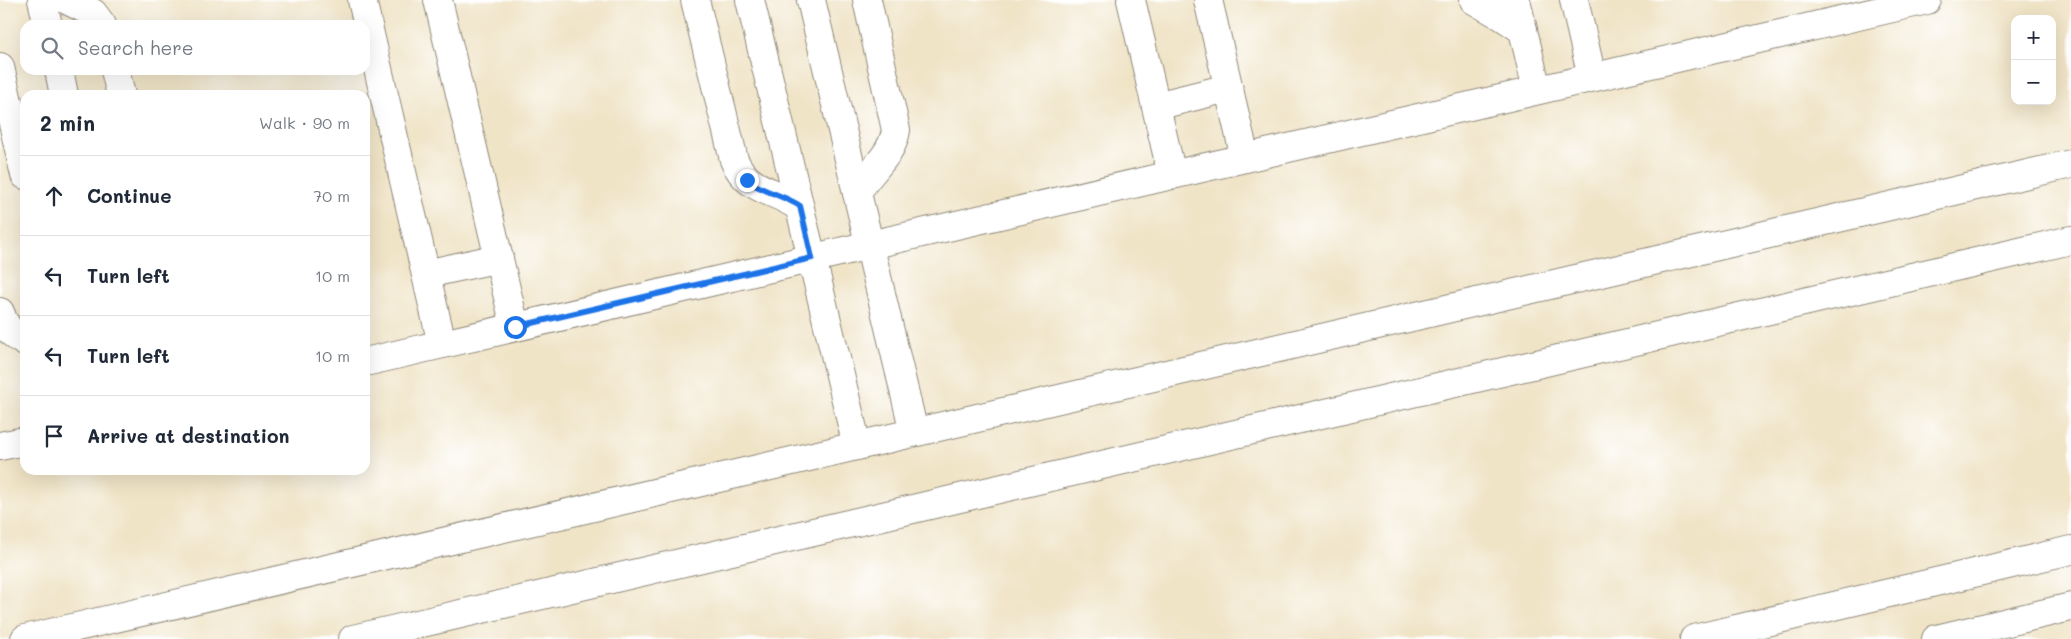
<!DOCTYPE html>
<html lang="en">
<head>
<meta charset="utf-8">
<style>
	:root { --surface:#fff; --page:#f6f6f7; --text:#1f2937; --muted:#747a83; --line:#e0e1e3 }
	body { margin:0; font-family:Mali,sans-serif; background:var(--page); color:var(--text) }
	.controls { position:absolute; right:15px; top:15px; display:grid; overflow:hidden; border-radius:10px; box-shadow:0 5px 20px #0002 }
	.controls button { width:45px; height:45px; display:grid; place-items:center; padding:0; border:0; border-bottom:1px solid var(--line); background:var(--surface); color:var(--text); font:25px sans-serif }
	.stop { position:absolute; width:15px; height:15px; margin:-11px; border:4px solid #1a73e8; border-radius:50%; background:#fff }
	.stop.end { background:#1a73e8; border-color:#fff; box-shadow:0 1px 5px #0008 }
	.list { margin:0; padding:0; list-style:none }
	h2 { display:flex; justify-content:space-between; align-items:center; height:65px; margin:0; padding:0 20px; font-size:21px }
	h2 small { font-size:16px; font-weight:400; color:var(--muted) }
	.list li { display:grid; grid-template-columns:32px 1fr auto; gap:15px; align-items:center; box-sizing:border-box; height:80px; padding:0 20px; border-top:1px solid var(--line) }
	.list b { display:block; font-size:19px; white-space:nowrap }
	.list em { font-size:16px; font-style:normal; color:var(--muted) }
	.icon { flex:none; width:28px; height:28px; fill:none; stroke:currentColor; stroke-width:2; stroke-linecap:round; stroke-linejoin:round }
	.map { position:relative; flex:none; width:2071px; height:639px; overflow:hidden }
	.search { position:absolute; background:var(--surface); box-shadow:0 5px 20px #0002; left:20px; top:20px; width:350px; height:55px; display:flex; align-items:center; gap:12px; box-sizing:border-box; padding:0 18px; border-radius:15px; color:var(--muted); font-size:19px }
	.panel { position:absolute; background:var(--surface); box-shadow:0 5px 20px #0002; left:20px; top:90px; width:350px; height:385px; border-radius:15px }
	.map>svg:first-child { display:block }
</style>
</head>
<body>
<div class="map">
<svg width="2071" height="639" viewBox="0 0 2071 639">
	<rect width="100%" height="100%" fill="#fff"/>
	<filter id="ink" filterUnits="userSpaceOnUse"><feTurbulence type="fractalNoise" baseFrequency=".02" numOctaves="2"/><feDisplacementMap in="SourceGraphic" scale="10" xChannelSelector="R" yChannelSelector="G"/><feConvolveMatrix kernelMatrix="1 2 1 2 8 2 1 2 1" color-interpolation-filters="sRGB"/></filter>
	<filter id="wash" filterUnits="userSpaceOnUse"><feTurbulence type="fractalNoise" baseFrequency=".0096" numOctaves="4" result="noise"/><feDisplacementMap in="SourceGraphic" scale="20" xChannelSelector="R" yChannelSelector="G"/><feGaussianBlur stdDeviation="1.12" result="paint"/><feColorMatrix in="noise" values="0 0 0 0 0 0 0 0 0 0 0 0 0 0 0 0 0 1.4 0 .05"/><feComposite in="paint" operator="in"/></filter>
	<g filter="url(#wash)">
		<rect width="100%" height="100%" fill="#f0e4c7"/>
	</g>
	<g filter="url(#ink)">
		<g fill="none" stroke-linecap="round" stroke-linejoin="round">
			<defs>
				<g id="minor">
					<polyline points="42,0 48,25"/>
					<polyline points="67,0 93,13 102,25"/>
					<polyline points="362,0 442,344"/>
					<polyline points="438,0 515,327"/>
					<path d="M 695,0 L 734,160 C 749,193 773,188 799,207"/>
					<polyline points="750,0 857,446"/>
					<polyline points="811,0 914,432"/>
					<polyline points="1131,0 1172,175"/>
					<polyline points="1208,0 1245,158"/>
					<polyline points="1474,0 1502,16 1523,30"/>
					<polyline points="1516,0 1537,90"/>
					<polyline points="1574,0 1592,77"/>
					<polyline points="0,67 25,175"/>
					<polyline points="59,70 64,95"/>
					<polyline points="115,70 121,95"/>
					<polyline points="1156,106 1228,88"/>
					<path d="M 857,193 C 870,169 892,157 896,130 L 867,0"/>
					<polyline points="426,274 499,258"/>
					<path d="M 0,312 C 4,325 13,336 25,342"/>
					<polyline points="365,362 1927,0"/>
					<polyline points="0,446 25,441"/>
					<polyline points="25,639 2071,164"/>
					<polyline points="353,639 2071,240"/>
					<polyline points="1694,639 2071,550"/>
					<polyline points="1936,639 2071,607"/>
				</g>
			</defs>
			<use href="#minor" stroke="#8e8879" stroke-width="30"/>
			<use href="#minor" stroke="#fff" stroke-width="28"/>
		</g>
	</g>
	<g fill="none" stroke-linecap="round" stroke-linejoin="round" filter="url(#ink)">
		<path stroke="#1a73e8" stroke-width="6" d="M 515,327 L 812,258 L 800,206 C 783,195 763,192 747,180"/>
	</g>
</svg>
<div class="controls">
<button>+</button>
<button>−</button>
</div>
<div class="stop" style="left:515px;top:327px"></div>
<div class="stop end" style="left:747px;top:180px"></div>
<div class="search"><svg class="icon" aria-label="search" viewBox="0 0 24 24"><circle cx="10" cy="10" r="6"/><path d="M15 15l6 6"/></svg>Search here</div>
<section class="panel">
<h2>2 min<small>Walk · 90 m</small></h2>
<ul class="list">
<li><svg class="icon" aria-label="ahead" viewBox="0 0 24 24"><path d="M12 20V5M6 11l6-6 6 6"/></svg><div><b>Continue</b></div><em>70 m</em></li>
<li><svg class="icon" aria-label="left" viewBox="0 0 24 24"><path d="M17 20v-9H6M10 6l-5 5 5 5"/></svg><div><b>Turn left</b></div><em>10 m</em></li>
<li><svg class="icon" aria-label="left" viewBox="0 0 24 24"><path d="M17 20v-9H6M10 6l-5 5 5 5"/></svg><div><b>Turn left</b></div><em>10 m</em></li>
<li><svg class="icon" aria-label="arrive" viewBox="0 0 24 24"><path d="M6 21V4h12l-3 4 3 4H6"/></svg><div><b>Arrive at destination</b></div></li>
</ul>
</section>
</div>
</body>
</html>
